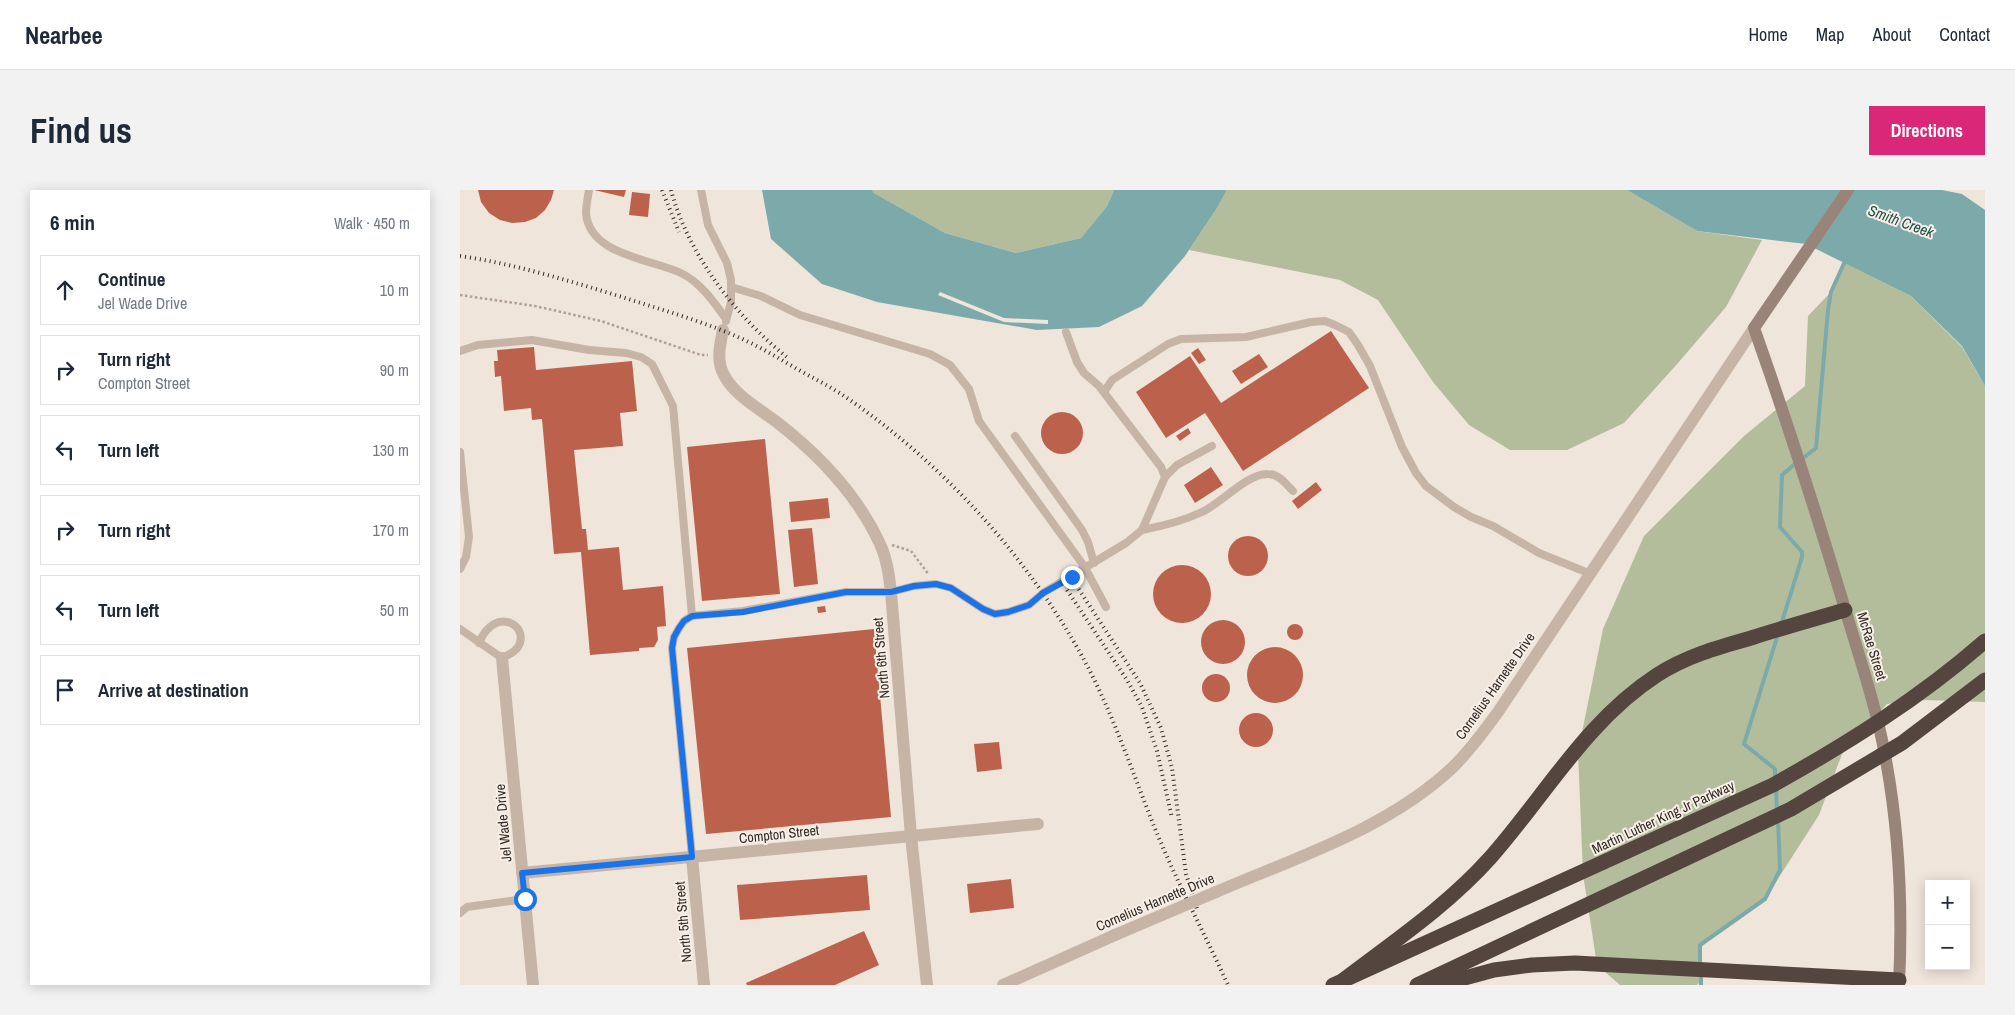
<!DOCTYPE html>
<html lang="en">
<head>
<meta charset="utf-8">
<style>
	:root { --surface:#fff; --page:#f2f2f3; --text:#1f2937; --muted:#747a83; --line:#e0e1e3; --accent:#db2777 }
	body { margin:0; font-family:"Archivo Narrow",sans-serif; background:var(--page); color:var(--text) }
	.controls { position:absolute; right:15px; bottom:15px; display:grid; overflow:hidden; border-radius:0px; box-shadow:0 2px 12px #0003 }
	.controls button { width:45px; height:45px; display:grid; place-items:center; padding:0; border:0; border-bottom:1px solid var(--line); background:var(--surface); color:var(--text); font:25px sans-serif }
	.stop { position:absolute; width:15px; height:15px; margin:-11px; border:4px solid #1a73e8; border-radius:50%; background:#fff }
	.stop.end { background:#1a73e8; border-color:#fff; box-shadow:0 1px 5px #0008 }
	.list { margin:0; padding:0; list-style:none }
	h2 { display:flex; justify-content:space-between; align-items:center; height:65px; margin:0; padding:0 20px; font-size:21px }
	h2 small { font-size:16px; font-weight:400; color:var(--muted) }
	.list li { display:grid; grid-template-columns:32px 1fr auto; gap:15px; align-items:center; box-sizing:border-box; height:70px; margin:0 10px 10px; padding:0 10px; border:1px solid var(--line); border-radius:0px }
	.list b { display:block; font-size:19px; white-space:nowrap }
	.list p { margin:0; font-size:16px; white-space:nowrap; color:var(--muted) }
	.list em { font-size:16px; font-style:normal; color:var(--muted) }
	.icon { flex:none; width:28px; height:28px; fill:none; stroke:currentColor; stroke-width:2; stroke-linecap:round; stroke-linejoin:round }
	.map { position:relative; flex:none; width:1525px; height:795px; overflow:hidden; border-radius:0px }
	header { display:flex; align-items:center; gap:30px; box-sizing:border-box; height:70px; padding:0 25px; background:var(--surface); border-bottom:1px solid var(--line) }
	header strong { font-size:24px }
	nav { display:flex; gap:28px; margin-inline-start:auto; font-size:18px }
	.intro { display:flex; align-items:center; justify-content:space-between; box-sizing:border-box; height:120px; padding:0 30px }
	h1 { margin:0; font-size:35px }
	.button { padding:12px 22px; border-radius:0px; background:var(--accent); color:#fff; font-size:18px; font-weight:700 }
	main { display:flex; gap:30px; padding:0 30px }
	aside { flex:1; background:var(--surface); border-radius:0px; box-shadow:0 2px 12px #0003 }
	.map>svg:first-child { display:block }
</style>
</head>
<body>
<header>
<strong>Nearbee</strong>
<nav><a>Home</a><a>Map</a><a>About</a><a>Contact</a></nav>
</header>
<div class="intro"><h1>Find us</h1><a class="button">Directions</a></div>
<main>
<aside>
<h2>6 min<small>Walk · 450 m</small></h2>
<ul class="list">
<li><svg class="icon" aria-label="ahead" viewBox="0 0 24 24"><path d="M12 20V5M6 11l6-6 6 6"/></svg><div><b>Continue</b><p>Jel Wade Drive</p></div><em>10 m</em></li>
<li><svg class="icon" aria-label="right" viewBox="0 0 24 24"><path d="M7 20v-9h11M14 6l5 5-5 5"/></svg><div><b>Turn right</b><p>Compton Street</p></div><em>90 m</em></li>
<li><svg class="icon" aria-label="left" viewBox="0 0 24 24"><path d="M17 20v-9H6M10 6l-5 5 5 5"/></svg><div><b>Turn left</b></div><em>130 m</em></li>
<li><svg class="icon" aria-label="right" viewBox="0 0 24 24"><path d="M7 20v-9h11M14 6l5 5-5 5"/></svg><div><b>Turn right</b></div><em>170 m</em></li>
<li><svg class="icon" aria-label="left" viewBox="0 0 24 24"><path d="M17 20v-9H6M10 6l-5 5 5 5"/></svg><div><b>Turn left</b></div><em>50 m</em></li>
<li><svg class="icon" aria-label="arrive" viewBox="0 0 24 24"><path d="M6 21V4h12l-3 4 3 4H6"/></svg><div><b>Arrive at destination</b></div></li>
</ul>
</aside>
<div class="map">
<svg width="1525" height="795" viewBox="0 0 1525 795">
	<rect width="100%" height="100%" fill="#efe5da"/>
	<g fill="#b3bd9c">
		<polygon points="412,0 654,0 647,16 621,48 556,63 485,43 414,3"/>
		<polygon points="767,0 1167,0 1237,41 1302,50 1266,117 1218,173 1164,233 1107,260 1050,260 1009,235 973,192 918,110 880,90 729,60 757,18"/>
		<polygon points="1385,73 1451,106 1502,157 1525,196 1525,512 1466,510 1427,514 1382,564 1359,625 1305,709 1240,755 1241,790 1237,795 1160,795 1137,775 1123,684 1118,562 1143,439 1184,346 1284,246 1345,196 1348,126 1371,102"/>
	</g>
	<g fill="#7caaaa">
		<polygon points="302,0 412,0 414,3 485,43 556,63 621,48 647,16 654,0 767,0 757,18 725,66 682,116 639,137 577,140 417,112 362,94 311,49"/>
		<polygon points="1167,0 1482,0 1502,4 1525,20 1525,196 1502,156 1451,106 1346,54 1237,41"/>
	</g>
	<polygon fill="#efe5da" points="480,102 544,128 588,130 588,134 544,132 478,105"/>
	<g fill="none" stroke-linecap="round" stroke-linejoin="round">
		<g stroke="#7caaaa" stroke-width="4">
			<polyline points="1342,269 1356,258 1368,120 1371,102 1386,69"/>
			<polyline points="1321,435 1342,367 1342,362 1320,337 1322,285 1336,273"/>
			<polyline points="1315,590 1315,579 1284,554 1318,444"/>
			<polyline points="1316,597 1317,623"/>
			<polyline points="1240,775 1240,755 1305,709 1320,680 1318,630"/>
			<polyline points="1241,782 1241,795"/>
		</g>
	</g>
	<g fill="#bc624c">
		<polygon points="18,0 94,0 91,10 85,20 76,28 65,32 52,33 40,30 29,23 21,12"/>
		<polygon points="134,0 166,0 164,7"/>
		<polygon points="172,2 190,4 188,27 169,25"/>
		<polygon points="871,141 909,198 783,281 745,223 706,248 676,202 730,166 761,213"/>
		<polygon points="74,157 76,180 172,171 177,221 160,223 163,256 114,260 122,339 126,339 128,360 159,357 163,400 203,396 206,436 197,437 198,450 194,457 179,458 179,461 130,465 121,362 94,364 82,229 72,230 71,218 44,221 41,186 35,187 34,171 38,171 37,160"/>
		<polygon points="738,158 746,170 739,174 731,163"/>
		<polygon points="799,164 808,177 781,194 772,181"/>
		<circle cx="602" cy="243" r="21"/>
		<polygon points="728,238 731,243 720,251 716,246"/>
		<polygon points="305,249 320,404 242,411 227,257"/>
		<polygon points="751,277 763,295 735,313 724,295"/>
		<polygon points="856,292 862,300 838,319 832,311"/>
		<polygon points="368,308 370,328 331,332 329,312"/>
		<polygon points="352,338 358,394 334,397 328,340"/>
		<circle cx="788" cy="366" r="20"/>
		<circle cx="722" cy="404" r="29"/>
		<polygon points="365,416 366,422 358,423 357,417"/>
		<circle cx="763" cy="452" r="22"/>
		<circle cx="835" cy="442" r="8"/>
		<polygon points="414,439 431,627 246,644 227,458"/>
		<circle cx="815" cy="485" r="28"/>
		<circle cx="756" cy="498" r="14"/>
		<circle cx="796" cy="540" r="17"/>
		<polygon points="539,552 542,579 517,582 514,554"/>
		<polygon points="407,685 410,720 280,730 277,695"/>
		<polygon points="551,689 554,718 510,723 507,694"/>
		<polygon points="404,741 419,775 375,795 287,795 286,793"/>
	</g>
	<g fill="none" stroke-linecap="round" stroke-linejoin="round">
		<g stroke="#b29e92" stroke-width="2.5" stroke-dasharray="2.5 2.5" stroke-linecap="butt">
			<polyline points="0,105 75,116 141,131 241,165 248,165"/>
			<polyline points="432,355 451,361 469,385"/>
		</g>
		<g stroke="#c6b4a7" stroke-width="8">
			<path d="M 129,0 C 128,7 126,16 126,23 C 129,65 191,69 221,83 C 240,92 254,112 266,129"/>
			<polyline points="241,0 248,35 267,73 271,90 271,112 266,131"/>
			<polyline points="271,97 301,106 340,125 470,164 490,175 509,199 519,231 624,376 646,417"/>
			<polyline points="606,142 617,172 624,183 639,196 701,277 705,287"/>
			<polyline points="0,161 18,155 72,150 129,160 166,163 181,167 192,174 213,216 232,426"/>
			<polyline points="644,202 652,190 708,154 721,149 786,147 851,132 865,131 875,135 889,142 898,155 910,176 942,257 956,283 966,296 994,317 1011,327 1033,336 1079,363 1131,384"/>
			<polyline points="555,246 622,340 628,352 634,373"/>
			<polyline points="0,262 9,347 6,367 0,379"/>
			<path d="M 682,340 C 703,336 723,331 742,322 C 760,314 788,283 808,284 C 819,284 826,294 833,301"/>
			<path d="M 0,439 L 42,468 C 48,465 54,463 58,457 C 71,436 35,414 19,453"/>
			<polyline points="232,667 212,458 214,447 219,438 224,431 232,426 283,421 386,402 431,402 454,396 476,394 491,398 523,419 535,424 548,422 569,415 583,403 666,353 682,340 705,287 717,275 752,256"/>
			<polyline points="0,723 7,717 65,709"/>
		</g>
		<g stroke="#c6b4a7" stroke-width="12">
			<path d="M 263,140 C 260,155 256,171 264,185 C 274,205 300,219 318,233 C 359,265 398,306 420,354 C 427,369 429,386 431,402 L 451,646 L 467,795"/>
			<polyline points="42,468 73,795"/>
			<polyline points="232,667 244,795"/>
			<polyline points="62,683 578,634"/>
			<path d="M 756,702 C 837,667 927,639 992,578 C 1010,561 1024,541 1038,522 L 1294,138"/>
			<polyline points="543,795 655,745"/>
		</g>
		<path stroke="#998479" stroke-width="12" d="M 1388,0 L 1294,138 C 1327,231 1357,325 1385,419 C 1398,463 1413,506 1422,550 C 1439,631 1443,713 1439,795"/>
		<g stroke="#54453f" stroke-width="15">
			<path d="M 873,795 L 882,791 C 933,752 987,716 1030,668 C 1085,606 1126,531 1197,485 C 1226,466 1259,457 1291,448 C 1322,438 1354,429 1385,420"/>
			<polyline points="979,795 1034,780 1072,775 1115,773 1439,790"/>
		</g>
		<g stroke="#332b27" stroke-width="4" stroke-dasharray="1 4" stroke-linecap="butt">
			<polyline points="202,0 219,42"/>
			<path d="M 211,0 C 228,64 276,127 328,168"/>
			<path d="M 0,66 C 55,74 106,90 159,106 C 193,117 228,127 261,140 C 288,150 312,164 337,179 C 355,189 373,198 390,210 C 483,275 562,361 618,459 C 649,513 669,573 692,631 C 714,687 743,740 768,795"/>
			<polyline points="616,395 680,493 701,538 712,578 726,684 737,719"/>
			<polyline points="607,400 667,490 682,517 697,561 712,628"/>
		</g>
		<polyline stroke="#c6b4a7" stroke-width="12" points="655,745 756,702"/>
		<g stroke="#54453f" stroke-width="15">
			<path d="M 882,791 L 1313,595 C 1388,553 1460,508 1525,451"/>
			<polyline points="957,795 1331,619 1442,553 1525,490"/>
		</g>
	</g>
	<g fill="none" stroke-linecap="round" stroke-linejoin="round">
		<polyline stroke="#1a73e8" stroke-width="6" points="65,709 62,683 232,667 212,458 214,447 219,438 224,431 232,426 283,422 386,402 431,402 454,396 476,394 491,398 523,419 535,424 548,422 569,415 583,403 612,387"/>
	</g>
	<g text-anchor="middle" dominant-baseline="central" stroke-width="4" stroke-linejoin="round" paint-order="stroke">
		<g font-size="14" fill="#332b27" stroke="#f7efe6">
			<text transform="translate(1412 456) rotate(73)">McRae Street</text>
			<text transform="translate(421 468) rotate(-95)">North 6th Street</text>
			<text transform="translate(1035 496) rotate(-55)">Cornelius Harnette Drive</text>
			<text transform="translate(1203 627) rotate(-25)">Martin Luther King Jr Parkway</text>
			<text transform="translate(43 633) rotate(-95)">Jel Wade Drive</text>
			<text transform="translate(319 644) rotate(-6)">Compton Street</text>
			<text transform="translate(695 712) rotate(-23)">Cornelius Harnette Drive</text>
			<text transform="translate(223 732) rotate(-95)">North 5th Street</text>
		</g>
		<g font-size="15" font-style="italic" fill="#205051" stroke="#f7efe6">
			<text transform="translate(1441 31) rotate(20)">Smith Creek</text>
		</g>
	</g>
</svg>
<div class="controls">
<button>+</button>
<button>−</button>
</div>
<div class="stop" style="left:65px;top:709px"></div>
<div class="stop end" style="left:612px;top:387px"></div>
</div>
</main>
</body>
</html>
